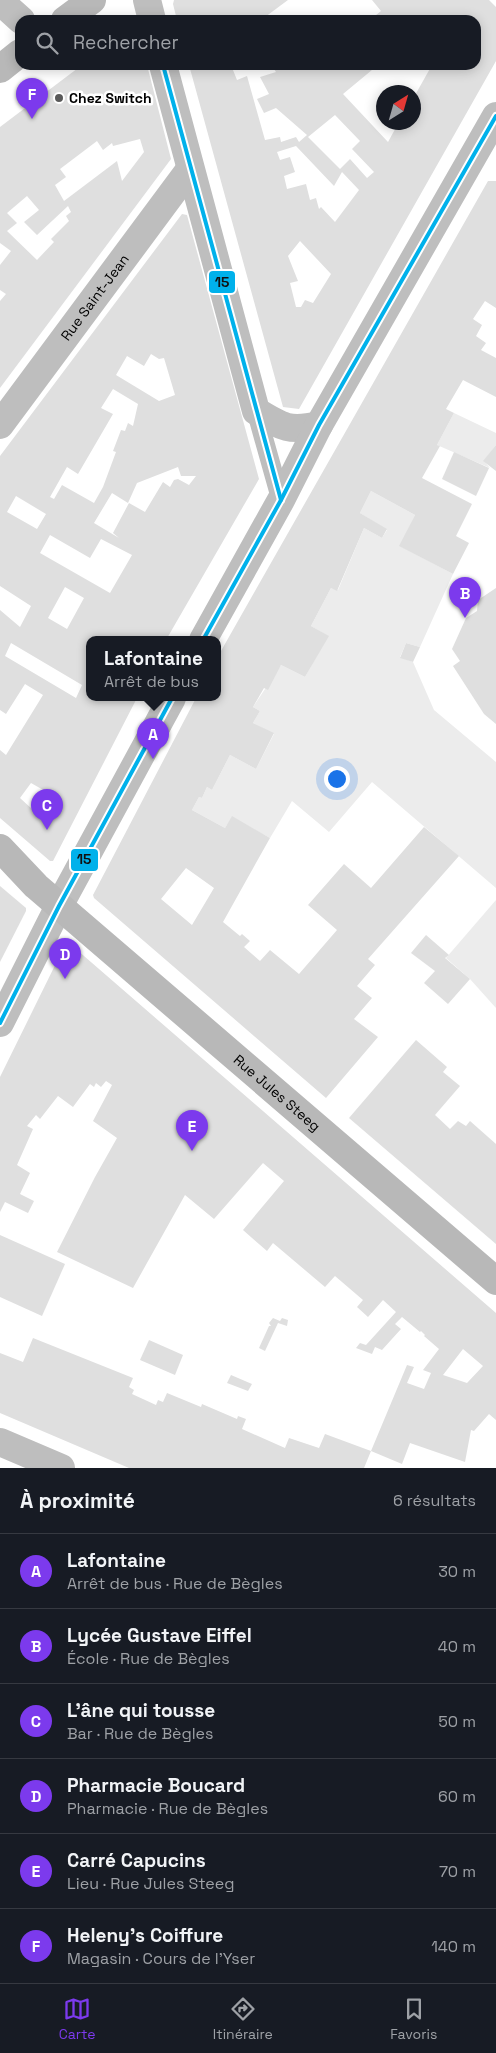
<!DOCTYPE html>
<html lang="fr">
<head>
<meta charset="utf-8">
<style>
	:root { --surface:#171b24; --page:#20242c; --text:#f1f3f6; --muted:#9ea1a6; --line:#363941; --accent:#7c3aed }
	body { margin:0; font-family:"Space Grotesk",sans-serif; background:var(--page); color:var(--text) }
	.compass { position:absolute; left:376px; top:85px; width:45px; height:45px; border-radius:50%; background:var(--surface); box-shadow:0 2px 12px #0003; rotate:37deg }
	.you { position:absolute; left:336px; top:778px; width:18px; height:18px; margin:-12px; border:4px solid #fff; border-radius:50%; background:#1a73e8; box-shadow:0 0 0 8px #1a73e833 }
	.badge { display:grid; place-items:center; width:32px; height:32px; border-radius:50%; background:var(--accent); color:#fff; font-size:16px; font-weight:700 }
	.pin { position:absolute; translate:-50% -41px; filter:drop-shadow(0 1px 2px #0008) }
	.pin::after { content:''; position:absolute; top:26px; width:18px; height:15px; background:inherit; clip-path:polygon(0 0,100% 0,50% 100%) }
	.popup { position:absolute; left:86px; top:636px; width:135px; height:65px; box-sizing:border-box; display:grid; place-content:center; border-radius:10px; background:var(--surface); filter:drop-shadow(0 1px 4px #0005); font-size:16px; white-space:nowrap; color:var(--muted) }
	.popup b { font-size:19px; color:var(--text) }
	.popup::after { content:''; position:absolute; left:50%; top:100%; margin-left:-10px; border:10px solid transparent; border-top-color:var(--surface) }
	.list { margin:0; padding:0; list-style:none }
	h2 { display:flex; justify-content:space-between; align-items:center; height:65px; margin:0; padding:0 20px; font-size:21px }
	h2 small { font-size:16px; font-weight:400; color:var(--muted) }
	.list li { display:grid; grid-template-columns:32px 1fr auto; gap:15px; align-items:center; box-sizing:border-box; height:75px; padding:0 20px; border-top:1px solid var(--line) }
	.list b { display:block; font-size:19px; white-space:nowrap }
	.list p { margin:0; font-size:16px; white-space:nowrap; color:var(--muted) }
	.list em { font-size:16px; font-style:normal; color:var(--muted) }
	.icon { flex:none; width:28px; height:28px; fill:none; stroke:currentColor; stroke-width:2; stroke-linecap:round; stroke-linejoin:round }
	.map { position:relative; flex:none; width:496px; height:1468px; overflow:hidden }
	.search { position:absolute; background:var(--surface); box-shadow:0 2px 12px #0003; left:15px; right:15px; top:15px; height:55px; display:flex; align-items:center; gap:12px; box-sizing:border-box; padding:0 18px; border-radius:15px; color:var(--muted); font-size:19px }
	.sheet { height:515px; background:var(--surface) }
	nav { display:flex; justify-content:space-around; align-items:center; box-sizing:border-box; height:70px; border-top:1px solid var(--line); background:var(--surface); font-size:14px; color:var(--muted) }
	nav a { display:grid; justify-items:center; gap:2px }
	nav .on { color:var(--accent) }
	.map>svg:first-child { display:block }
</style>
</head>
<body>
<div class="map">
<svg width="496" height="1468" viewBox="0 0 496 1468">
	<rect width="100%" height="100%" fill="#fff"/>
	<g fill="#ececec">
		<polygon points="454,413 496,433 496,445 484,461 490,468 437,445"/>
		<polygon points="371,491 415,515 400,546 453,574 420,647 406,643 400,657 413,662 434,710 496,762 496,888 372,782 329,832 292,801 270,838 232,817 225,828 192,810 199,797 202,798 207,787 212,790 230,755 256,769 274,734 253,723 260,711 253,707 281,665 305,677 328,636 311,626 331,588 338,590 364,528 382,538 387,530 360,513"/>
		<polygon points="496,900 496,1008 470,979 446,958"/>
	</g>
	<g fill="#dfdfdf" fill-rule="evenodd">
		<polygon points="174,0 288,0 261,20 177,20 173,4"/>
		<path d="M 372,0 L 489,0 L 496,7 L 496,61 L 299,409 L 283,407 L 189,65 L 231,65 L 237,80 L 247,76 L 265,140 L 280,137 L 281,142 L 296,137 L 299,142 L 307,135 L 276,108 L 264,113 L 257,99 L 269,94 L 260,77 L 276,72 L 271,65 L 291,65 L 292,67 L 294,65 L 378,65 L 343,94 L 388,142 L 399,122 L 414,122 L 414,97 L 432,65 L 476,65 L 476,20 L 370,20 L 381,11 ZM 335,115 L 360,141 L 352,149 L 374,172 L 367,178 L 350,159 L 340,169 L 308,137 ZM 296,146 L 334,186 L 342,172 L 359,190 L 335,222 L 321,207 L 319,209 L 316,198 L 310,200 L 306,184 L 287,189 L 284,176 L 295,172 L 290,157 L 280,160 L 277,152 ZM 300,241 L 331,274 L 313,303 L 305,300 L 301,307 L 296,307 L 290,283 L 298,281 L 288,256 Z"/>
		<path d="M 82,65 L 147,65 L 171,159 L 0,388 L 0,301 L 6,294 L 0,290 L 0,265 L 11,251 L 0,243 L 0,127 ZM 140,139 L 144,152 L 122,181 L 117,161 L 64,201 L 55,185 L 66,177 L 60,169 L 97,141 L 103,150 L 112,143 L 113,146 ZM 27,196 L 39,210 L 24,222 L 37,235 L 68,206 L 71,212 L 66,216 L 69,221 L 51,239 L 54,242 L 37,260 L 7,231 L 17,223 L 7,213 Z"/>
		<path d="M 488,181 L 496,181 L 496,308 L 485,301 L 473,319 L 482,325 L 476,336 L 486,343 L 481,350 L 496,358 L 496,397 L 463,380 L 446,409 L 454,413 L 437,445 L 440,446 L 422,478 L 472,504 L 456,536 L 469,543 L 453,574 L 399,546 L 415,515 L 371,491 L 360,513 L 387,529 L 382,538 L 364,528 L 337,591 L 331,588 L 311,626 L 329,636 L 305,677 L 281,665 L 268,690 L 264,688 L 253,707 L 260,711 L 253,723 L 274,733 L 256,769 L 230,755 L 212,790 L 207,787 L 202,798 L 199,797 L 192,810 L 225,828 L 232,816 L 270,838 L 223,922 L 240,936 L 242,934 L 250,941 L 244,947 L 260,961 L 270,950 L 299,974 L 337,930 L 308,905 L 344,864 L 371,888 L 424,827 L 459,856 L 368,959 L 375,965 L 357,986 L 372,998 L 354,1019 L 378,1037 L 326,1098 L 94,898 L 93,895 L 196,698 L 217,698 L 217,658 ZM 186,868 L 214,888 L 192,925 L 161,899 Z"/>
		<path d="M 182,214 L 187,215 L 259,479 L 166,640 L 89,640 L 89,698 L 137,698 L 53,861 L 50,861 L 0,818 L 0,750 L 6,755 L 43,695 L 25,684 L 6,714 L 0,710 L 0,610 L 20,627 L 31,606 L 0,586 L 0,456 ZM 151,354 L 159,359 L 164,358 L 175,395 L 159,401 L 116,375 L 127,356 L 144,366 ZM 113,389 L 138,404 L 133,426 L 128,423 L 125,431 L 121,430 L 113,451 L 116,452 L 103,487 L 94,503 L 62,485 L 54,499 L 50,497 L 67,467 L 78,474 L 113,414 L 101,408 ZM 178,467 L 181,476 L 196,476 L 189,485 L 178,479 L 174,480 L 170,487 L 163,482 L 145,512 L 129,503 L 113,533 L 119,538 L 94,523 L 112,493 L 128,503 L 137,483 ZM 16,496 L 46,514 L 37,529 L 7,512 ZM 50,535 L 90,558 L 101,539 L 132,555 L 110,593 L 40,553 ZM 65,587 L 84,598 L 67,629 L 48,618 ZM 11,643 L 82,685 L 76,698 L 5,656 ZM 31,783 L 45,791 L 32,809 L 20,798 Z"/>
		<polygon points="496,445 496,471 483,461"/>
		<polygon points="454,452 489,468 476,496 442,479"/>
		<polygon points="496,588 496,724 484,714 453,666 460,661 452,649 466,618 477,611 478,600"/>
		<polygon points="406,643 420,647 413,662 400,658"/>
		<polygon points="0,886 26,908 26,911 0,962"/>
		<polygon points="426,935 449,955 445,958 470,979 448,1004 424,983 435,971 411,953"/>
		<path d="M 69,943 L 496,1313 L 496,1420 L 489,1414 L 474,1431 L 471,1430 L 465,1462 L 410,1443 L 402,1464 L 371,1451 L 407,1365 L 414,1367 L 407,1383 L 424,1389 L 431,1373 L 423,1370 L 439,1349 L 424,1336 L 425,1335 L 421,1331 L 420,1332 L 402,1317 L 395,1324 L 401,1329 L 382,1350 L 375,1347 L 372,1354 L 356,1348 L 360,1343 L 366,1345 L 396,1312 L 383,1300 L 368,1317 L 357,1307 L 363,1300 L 335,1276 L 325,1287 L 273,1243 L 267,1251 L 243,1230 L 284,1181 L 263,1163 L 214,1219 L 185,1195 L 133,1288 L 57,1252 L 95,1177 L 117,1138 L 93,1121 L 112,1085 L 106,1081 L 101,1087 L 96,1083 L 94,1087 L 90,1084 L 73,1107 L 58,1096 L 40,1119 L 36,1115 L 27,1126 L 33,1129 L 17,1165 L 30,1173 L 20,1194 L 34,1201 L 28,1213 L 5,1202 L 0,1212 L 0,1077 L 65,945 ZM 463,1349 L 483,1366 L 467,1383 L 443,1375 Z"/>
		<polygon points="416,1040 447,1067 443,1072 460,1086 435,1115 450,1129 458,1121 466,1126 470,1121 496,1144 496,1244 349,1118"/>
		<polygon points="0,1235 65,1264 42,1316 0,1297"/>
		<polygon points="273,1318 280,1321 282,1318 288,1320 287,1326 278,1323 265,1351 259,1348 269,1326 271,1326 269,1323"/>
		<polygon points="33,1338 133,1378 129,1387 134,1390 132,1394 156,1405 158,1400 163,1402 167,1393 201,1407 202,1404 237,1419 238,1416 246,1419 242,1429 285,1448 289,1438 319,1448 325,1434 371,1451 364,1468 129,1468 0,1413 0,1353 23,1362"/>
		<polygon points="149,1340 183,1355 175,1375 140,1360"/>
		<polygon points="231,1375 252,1384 248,1391 227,1383"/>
	</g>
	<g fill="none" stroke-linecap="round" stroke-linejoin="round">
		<polyline stroke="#bebebe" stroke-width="19" points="256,411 281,500"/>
		<g stroke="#bebebe" stroke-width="28">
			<polyline points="147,0 152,20"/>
			<polyline points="0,1 21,20"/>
			<path d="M 163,65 L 256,411 C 282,427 289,432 319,425"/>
			<path id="s1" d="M 0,425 L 190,169"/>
			<polyline points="203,640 281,500 319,425 496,116"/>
			<polyline points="0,1023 59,906 172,698"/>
			<polyline points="0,1442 61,1468"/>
		</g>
		<g stroke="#b8b8b8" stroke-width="28">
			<polyline points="65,20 92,0"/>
			<polyline points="0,69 20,53"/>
			<path id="s2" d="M 0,848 L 36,886 L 496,1281"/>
		</g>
		<defs>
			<g id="bus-1">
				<polyline points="163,65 281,500"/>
				<polyline points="203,640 281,500 319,425 496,116"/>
				<polyline points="0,1023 59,906 172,698"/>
			</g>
		</defs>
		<use href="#bus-1" stroke="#fff" stroke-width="8"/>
		<use href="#bus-1" stroke="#00b1eb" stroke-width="4"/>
	</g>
	<circle fill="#595959" stroke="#fff" stroke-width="2" cx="59" cy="98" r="5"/>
	<g text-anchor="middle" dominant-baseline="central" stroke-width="5" stroke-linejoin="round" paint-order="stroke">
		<g font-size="14" font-weight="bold" fill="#000" stroke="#fff" text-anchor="start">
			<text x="69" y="98">Chez Switch</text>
		</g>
		<g font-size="14" fill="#000" stroke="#fff">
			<text stroke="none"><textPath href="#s1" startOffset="159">Rue Saint-Jean</textPath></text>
			<text stroke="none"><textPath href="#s2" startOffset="370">Rue Jules Steeg</textPath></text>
		</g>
	</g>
	<g stroke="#fff" stroke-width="2">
		<rect x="208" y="270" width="28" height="24" rx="5" fill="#00b1eb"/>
		<rect x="70" y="848" width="29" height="24" rx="5" fill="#00b1eb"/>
	</g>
	<g font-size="14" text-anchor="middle" font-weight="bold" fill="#111">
		<text x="222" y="287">15</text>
		<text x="84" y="864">15</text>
	</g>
</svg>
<svg class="compass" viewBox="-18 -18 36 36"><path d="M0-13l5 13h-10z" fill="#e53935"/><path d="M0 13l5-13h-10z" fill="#9ea1a6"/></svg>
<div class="you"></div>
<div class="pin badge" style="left:153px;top:759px">A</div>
<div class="popup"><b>Lafontaine</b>Arrêt de bus</div>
<div class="pin badge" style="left:465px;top:618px">B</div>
<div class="pin badge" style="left:47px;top:830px">C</div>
<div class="pin badge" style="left:65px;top:979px">D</div>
<div class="pin badge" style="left:192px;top:1151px">E</div>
<div class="pin badge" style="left:32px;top:119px">F</div>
<div class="search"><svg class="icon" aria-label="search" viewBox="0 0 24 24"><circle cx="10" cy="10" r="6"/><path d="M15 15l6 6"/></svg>Rechercher</div>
</div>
<section class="sheet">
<h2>À proximité<small>6 résultats</small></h2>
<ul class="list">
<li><span class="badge">A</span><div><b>Lafontaine</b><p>Arrêt de bus · Rue de Bègles</p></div><em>30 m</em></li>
<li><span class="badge">B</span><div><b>Lycée Gustave Eiffel</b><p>École · Rue de Bègles</p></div><em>40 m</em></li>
<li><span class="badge">C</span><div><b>L'âne qui tousse</b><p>Bar · Rue de Bègles</p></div><em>50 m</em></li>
<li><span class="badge">D</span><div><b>Pharmacie Boucard</b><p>Pharmacie · Rue de Bègles</p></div><em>60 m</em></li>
<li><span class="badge">E</span><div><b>Carré Capucins</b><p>Lieu · Rue Jules Steeg</p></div><em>70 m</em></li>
<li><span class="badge">F</span><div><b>Heleny's Coiffure</b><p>Magasin · Cours de l'Yser</p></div><em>140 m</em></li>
</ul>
</section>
<nav>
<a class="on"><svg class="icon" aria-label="map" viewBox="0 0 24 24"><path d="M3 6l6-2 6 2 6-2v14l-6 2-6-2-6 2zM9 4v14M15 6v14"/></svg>Carte</a>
<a><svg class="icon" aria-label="directions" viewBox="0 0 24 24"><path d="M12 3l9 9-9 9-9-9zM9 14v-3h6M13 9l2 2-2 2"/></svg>Itinéraire</a>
<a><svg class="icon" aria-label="saved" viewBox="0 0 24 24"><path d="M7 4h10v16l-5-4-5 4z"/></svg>Favoris</a>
</nav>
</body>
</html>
